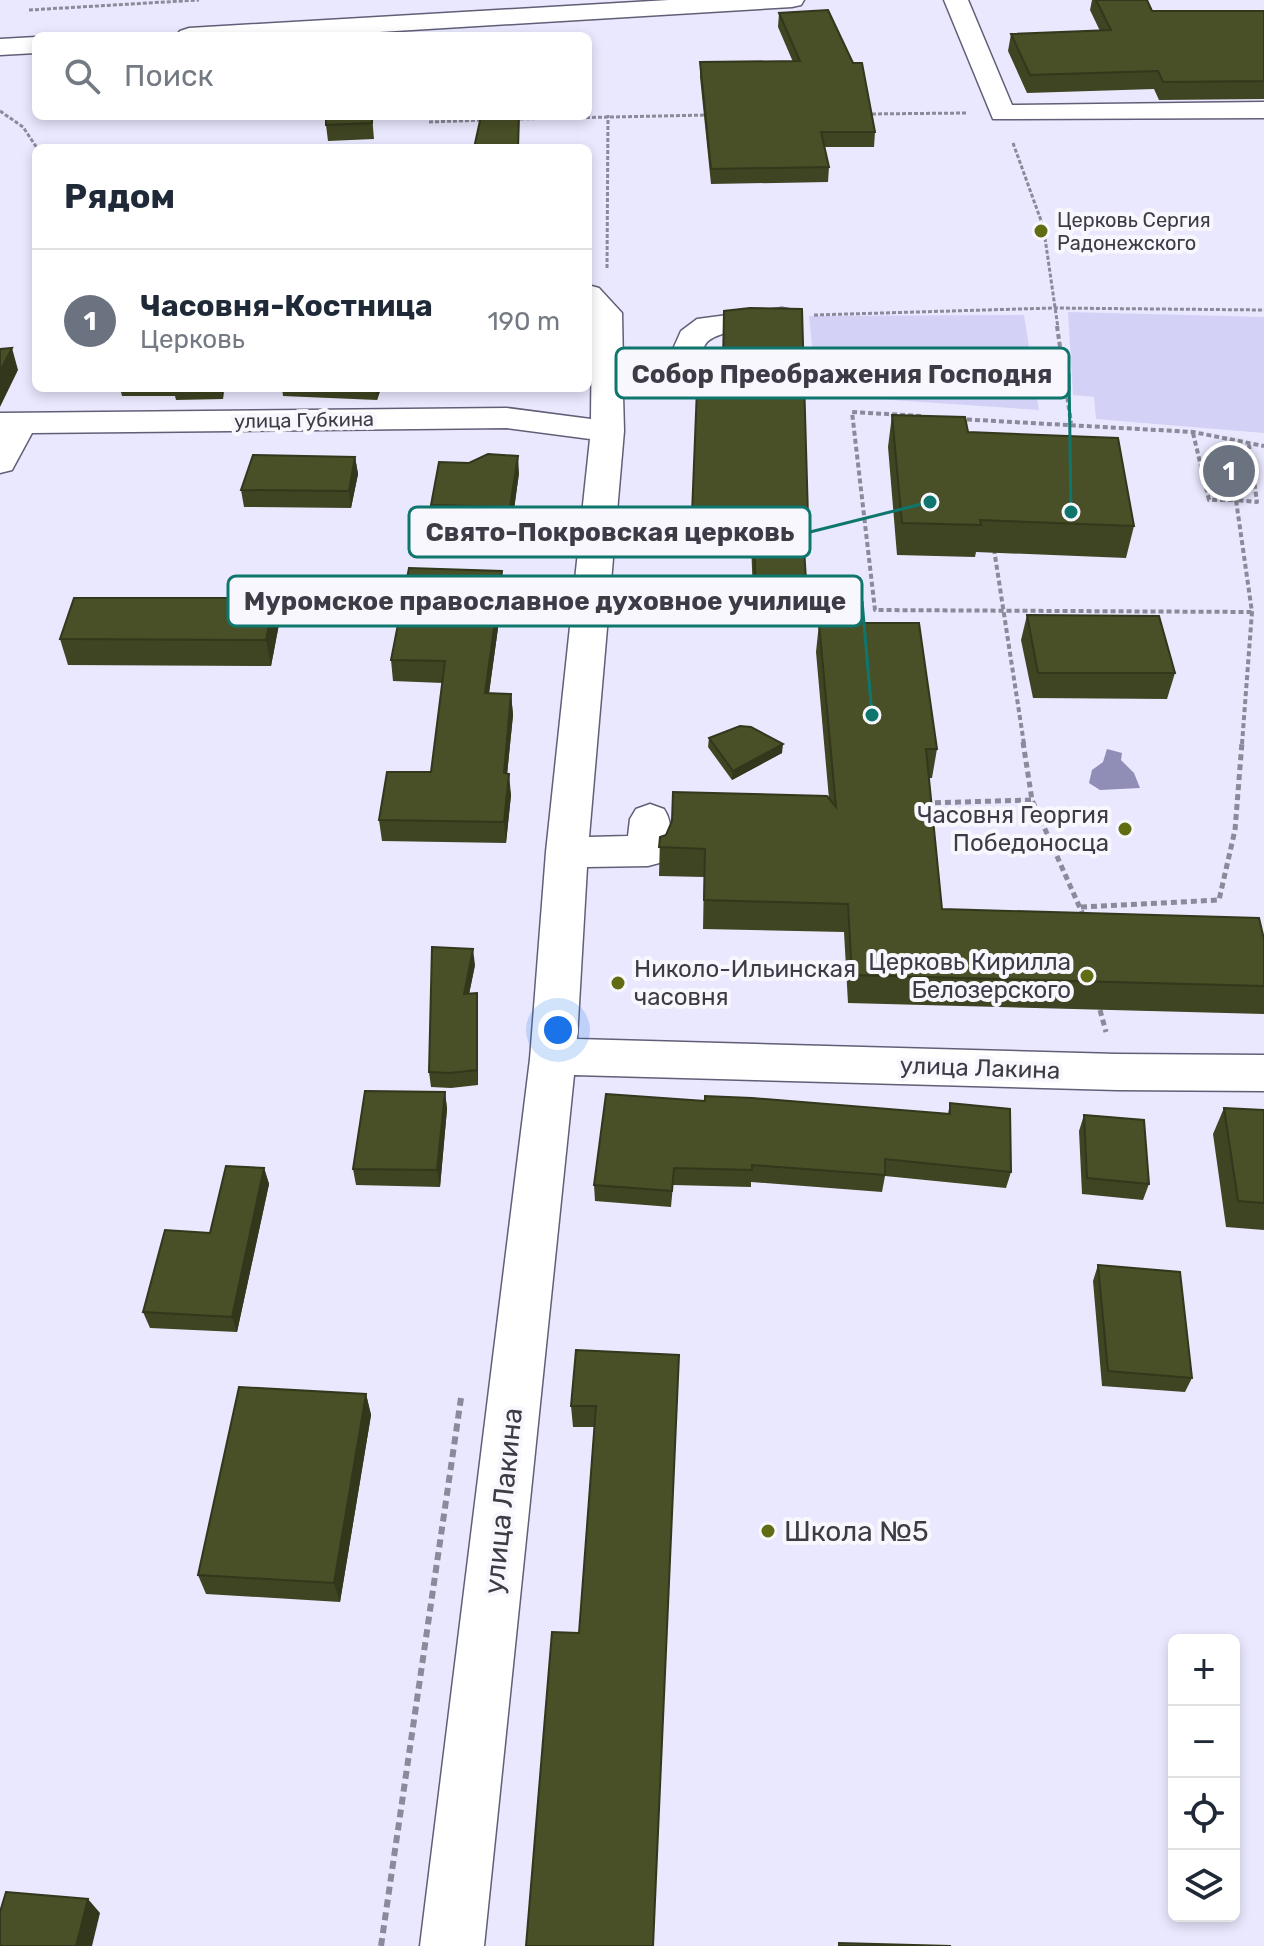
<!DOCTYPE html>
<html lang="ru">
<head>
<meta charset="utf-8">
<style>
	:root { --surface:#fff; --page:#f6f6f7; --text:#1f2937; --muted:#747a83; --line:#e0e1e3; --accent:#0b8043 }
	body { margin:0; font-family:Rubik,sans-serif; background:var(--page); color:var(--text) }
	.controls { position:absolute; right:24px; bottom:24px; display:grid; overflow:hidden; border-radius:12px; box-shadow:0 4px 12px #0003 }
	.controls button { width:72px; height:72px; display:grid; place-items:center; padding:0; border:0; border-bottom:2px solid var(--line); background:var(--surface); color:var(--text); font:40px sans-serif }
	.you { position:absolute; left:558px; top:1030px; width:28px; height:28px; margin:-20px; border:6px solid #fff; border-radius:50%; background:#1a73e8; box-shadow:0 0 0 12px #1a73e833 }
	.badge { display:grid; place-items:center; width:52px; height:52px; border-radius:50%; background:var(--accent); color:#fff; font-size:26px; font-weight:700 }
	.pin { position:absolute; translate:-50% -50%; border:4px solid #fff; box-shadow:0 2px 8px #0006 }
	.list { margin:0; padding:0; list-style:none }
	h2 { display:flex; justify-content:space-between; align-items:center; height:104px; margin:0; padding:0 32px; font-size:34px }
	h2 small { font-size:26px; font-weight:400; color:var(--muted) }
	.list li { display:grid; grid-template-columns:52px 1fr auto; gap:24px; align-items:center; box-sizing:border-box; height:144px; padding:0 32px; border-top:2px solid var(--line) }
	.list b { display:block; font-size:30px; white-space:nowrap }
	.list p { margin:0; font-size:26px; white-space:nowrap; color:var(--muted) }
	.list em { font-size:26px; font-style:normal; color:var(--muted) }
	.icon { flex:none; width:44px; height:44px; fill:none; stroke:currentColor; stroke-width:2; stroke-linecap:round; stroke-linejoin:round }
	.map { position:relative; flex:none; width:1264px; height:1946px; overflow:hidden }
	.search { position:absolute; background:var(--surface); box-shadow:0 4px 12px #0003; left:32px; top:32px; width:560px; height:88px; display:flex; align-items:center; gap:20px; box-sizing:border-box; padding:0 28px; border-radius:12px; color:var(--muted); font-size:30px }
	.panel { position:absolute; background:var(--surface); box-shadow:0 4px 12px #0003; left:32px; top:144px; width:560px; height:248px; border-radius:12px }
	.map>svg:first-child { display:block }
</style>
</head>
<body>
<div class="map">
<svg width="1264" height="1946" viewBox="0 0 1264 1946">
	<rect width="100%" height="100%" fill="#e9e8fe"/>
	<g fill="#d3d1f6">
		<polygon points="1068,312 1264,317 1264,433 1096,419 1094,397 1073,395"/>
		<polygon points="1024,315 1039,410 817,395 809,316"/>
	</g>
	<polygon fill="#908db7" points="1107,749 1122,753 1121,760 1134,773 1140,788 1100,790 1089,783 1092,770 1103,762"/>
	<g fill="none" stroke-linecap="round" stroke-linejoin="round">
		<defs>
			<g id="minor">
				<polygon points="669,0 804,0 801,5 792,7 314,36 176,36 180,31 189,28"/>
				<polygon points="944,0 968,0 1012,105 1264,102 1264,118 993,119"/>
				<polygon points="36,37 36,53 0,55 0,39"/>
				<path d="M 588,285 L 599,288 L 622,313 L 623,365 L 640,357 L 669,358 L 681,331 L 697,319 L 782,308 L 793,310 L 797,317 L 793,324 C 773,329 715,327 705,345 C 700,354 699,365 692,375 L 647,377 L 623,395 L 624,431 L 589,837 L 628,836 L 630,819 L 636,809 L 650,804 L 664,809 C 674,824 672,846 663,862 L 648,866 L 587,867 L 577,1039 L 1117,1054 L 1264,1055 L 1264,1091 L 1117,1090 L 574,1075 L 484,1946 L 420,1946 L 530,1059 L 546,852 L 590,439 L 507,428 L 32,433 L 12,470 L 0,473 L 0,413 L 507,408 L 591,419 L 592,315 L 588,311 Z"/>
			</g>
		</defs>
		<use href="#minor" stroke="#605f77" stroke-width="3"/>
		<g stroke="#8b8a9a" stroke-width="3" stroke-dasharray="4 2" stroke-linecap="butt">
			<polyline points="29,10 199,0"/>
			<polyline points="0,111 23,127 37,148"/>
			<polyline points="866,114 968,113"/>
			<polyline points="514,119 708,115"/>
			<polyline points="429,122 484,120"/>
			<polyline points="1013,143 1043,226"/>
			<polyline points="1045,238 1058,328"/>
			<polyline points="607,268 608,115"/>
			<polyline points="814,315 1053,308 1264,310"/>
		</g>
		<g stroke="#8b8a9a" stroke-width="4" stroke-dasharray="5 3" stroke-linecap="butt">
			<polyline points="1057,326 1071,423"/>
			<polyline points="921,416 852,412 875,610 1252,612"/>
			<polyline points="959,419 1193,432 1264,446"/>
			<polyline points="1193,433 1209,500 1236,500"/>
			<polyline points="994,549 1024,744"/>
			<polyline points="1242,744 1252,612 1236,500 1257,502 1249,445"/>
		</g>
		<g stroke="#8b8a9a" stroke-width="5" stroke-dasharray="6 4" stroke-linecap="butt">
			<polyline points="1023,742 1032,800 1084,917"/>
			<polyline points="925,803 1032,800"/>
			<polyline points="1081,907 1219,900 1235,830 1242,742"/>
			<polyline points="1100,1010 1106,1032"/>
		</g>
		<polyline stroke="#8b8a9a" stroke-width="6" stroke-dasharray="8 5" stroke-linecap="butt" points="381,1946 461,1398"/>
		<use href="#minor" fill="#fff" fill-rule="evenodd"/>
	</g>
	<g fill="#3f4422">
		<polygon points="1092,0 1147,0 1152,11 1264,11 1264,99 1159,100 1154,89 1027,93 1008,51 1011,34 1100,31 1090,10"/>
		<polygon points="779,13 875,132 874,147 824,147 829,167 828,182 711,184 700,77 700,62 793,62 778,27"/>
		<polygon points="372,116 374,139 328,141 326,125"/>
		<polygon points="724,311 808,517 806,543 804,543 807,596 805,622 754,622 751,542 692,540 698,363 723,364"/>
		<polygon points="120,388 224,388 223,399 176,400 175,396 122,396"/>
		<polygon points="282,388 381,388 377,400 283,396"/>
		<polygon points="892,415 968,432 1134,526 1126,558 976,552 975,557 897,555 888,447"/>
		<polygon points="355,457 358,474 351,508 244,507 241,490"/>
		<polygon points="519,473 512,524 433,522 431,505"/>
		<polygon points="503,592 489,693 511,694 513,715 507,774 511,795 506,843 382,841 379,820 431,772 443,683 393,681 391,660"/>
		<polygon points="274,598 279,624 271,666 68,665 60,639"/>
		<polygon points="1027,615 1175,673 1167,699 1033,698 1021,640"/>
		<polygon points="819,623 937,749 932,778 929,778 942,909 1264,939 1264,1014 848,1003 844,932 703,929 704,877 659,876 660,837 829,799 816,652"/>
		<polygon points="709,738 782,753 732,780 708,747"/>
		<polygon points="475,965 469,994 477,993 478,1008 478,1085 451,1088 431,1087 429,1072"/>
		<polygon points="445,1092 447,1109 440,1187 356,1185 353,1169"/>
		<polygon points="705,1101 948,1114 950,1103 1011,1172 1006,1188 885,1176 882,1192 751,1182 751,1187 673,1185 671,1207 595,1201 594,1185"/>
		<polygon points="1224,1108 1264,1110 1264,1230 1226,1227 1213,1134"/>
		<polygon points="1084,1115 1149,1184 1143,1200 1082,1194 1079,1131"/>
		<polygon points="264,1168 269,1184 237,1332 150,1328 143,1312"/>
		<polygon points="1098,1265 1192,1378 1185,1392 1102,1386 1093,1281"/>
		<polygon points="679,1355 579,1633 594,1427 573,1427 571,1406"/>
		<polygon points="366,1394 371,1415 340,1602 206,1594 198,1575"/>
	</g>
	<g fill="#33371b">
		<polygon points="12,348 18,370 0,407 0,371"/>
		<polygon points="220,388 224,388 223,399"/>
		<polygon points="376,388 381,388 377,400"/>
		<polygon points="518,456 519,473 512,524 510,507"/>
		<polygon points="355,457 358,474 351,508 349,491"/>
		<polygon points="502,571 503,592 486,715 485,693"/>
		<polygon points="274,598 279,624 271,666 266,640"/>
		<polygon points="511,694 513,715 505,795 504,773"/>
		<polygon points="783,744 782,753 732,780 733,771"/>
		<polygon points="509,774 511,795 506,843 504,822"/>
		<polygon points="473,949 475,965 466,1009 464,994"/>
		<polygon points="477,993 478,1008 478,1085 477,1070"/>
		<polygon points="445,1092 447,1109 440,1187 437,1170"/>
		<polygon points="264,1168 269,1184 237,1332 232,1317"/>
		<polygon points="366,1394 371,1415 340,1602 334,1583"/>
		<polygon points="88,1899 100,1913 92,1946 76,1946"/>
	</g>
	<g fill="#494f27" stroke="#33371b" stroke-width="2">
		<polygon points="1096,0 1147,0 1152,11 1264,11 1264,81 1163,82 1158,71 1030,75 1011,34 1111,30"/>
		<polygon points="828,10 853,63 862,63 875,132 821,132 829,167 711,169 700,62 800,61 779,13"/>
		<polygon points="326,116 372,116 372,123 326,125"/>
		<polygon points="481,116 519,116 518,148 474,148"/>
		<polygon points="750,308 802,309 808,517 802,516 807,596 756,595 753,515 692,514 698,363 723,364 724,311"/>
		<polygon points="12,348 0,371 0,349"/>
		<polygon points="892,415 965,417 968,432 1118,438 1134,526 980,520 981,525 902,523"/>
		<polygon points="488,454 518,456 510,507 431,505 439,462 469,463"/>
		<polygon points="253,455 355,457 349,491 241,490"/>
		<polygon points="409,568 502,571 485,693 511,694 504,773 509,774 504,822 379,820 387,772 431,772 445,661 391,660"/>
		<polygon points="74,598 274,598 266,640 60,639"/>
		<polygon points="1027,615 1159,616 1175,673 1038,673"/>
		<polygon points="819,623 919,623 937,749 926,749 942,909 1259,918 1264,939 1264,986 852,975 848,904 704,900 705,849 659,847 660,837 666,835 672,821 673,792 827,796 836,807"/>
		<polygon points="740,726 751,727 783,744 733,771 709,738"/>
		<polygon points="432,947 473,949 464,994 477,993 477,1070 449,1073 429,1072"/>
		<polygon points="365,1091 445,1092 437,1170 353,1169"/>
		<polygon points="606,1094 705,1101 705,1096 752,1098 950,1114 950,1103 1010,1109 1011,1172 885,1159 885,1175 752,1165 752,1170 674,1168 672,1191 594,1185"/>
		<polygon points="1224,1108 1264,1110 1264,1203 1238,1201"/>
		<polygon points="1084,1115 1144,1120 1149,1184 1087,1178"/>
		<polygon points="226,1166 264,1168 232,1317 143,1312 165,1230 210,1233"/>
		<polygon points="1098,1265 1180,1272 1192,1378 1108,1371"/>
		<polygon points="576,1350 679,1355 653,1946 526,1946 552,1632 579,1633 596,1406 571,1406"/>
		<polygon points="239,1387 366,1394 334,1583 198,1575"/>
		<polygon points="6,1892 88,1899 76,1946 0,1946 0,1912"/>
		<polygon points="839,1943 951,1946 839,1946"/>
	</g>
	<g fill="#626c12" stroke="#f7f7fd" stroke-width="3">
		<circle cx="1041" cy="231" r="8"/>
		<circle cx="1125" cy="829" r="8"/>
		<circle cx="1087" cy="976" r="8"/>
		<circle cx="618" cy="983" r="8"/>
		<circle cx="768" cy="1531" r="8"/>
	</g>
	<g text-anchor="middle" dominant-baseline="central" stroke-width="8" stroke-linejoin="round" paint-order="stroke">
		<g font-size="20" fill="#3c3b46" stroke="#f7f7fd" text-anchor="start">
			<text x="1057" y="220">Церковь Сергия<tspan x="1057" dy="23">Радонежского</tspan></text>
		</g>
		<g font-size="20" fill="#3c3b46" stroke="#f7f7fd">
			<text transform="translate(304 420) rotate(-1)">улица Губкина</text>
		</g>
		<g font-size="24" fill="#3c3b46" stroke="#f7f7fd" text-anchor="end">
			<text x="1109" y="815">Часовня Георгия<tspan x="1109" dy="28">Победоносца</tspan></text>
			<text x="1071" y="962">Церковь Кирилла<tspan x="1071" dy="28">Белозерского</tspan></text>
			<text x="634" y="969" text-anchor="start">Николо-Ильинская<tspan x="634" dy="28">часовня</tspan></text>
		</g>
		<g font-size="24" fill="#3c3b46" stroke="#f7f7fd">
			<text transform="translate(980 1068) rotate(2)">улица Лакина</text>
		</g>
		<g font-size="28" fill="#3c3b46" stroke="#f7f7fd">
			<text transform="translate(503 1501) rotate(-84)">улица Лакина</text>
		</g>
		<g font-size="28" fill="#3c3b46" stroke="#f7f7fd" text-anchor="start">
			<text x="784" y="1531">Школа №5</text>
		</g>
	</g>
	<path fill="none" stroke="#0f766e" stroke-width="3" d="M1071 512L1069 373M930 502L810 532M872 715L862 601"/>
	<g fill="#0f766e" stroke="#f7f7fd" stroke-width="3">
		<circle cx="1071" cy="512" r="8"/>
		<circle cx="930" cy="502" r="8"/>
		<circle cx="872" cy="715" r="8"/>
	</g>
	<g fill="#f7f7fd" stroke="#0f766e" stroke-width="3">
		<rect x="616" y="348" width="453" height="50" rx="8"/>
		<rect x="409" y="507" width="401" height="50" rx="8"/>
		<rect x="228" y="576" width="634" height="50" rx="8"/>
	</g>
	<g font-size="26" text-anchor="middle" font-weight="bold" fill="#3c3b46">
		<text x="842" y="383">Собор Преображения Господня</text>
		<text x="610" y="541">Свято-Покровская церковь</text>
		<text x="545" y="610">Муромское православное духовное училище</text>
	</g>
</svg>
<div class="controls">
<button>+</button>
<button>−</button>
<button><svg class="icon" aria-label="locate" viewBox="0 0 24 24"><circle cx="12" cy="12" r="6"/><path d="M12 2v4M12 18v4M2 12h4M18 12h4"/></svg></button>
<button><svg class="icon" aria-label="layers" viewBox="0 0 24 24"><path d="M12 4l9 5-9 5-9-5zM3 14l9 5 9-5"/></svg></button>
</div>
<div class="you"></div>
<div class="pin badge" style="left:1229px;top:471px;background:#6b7280">1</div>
<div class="search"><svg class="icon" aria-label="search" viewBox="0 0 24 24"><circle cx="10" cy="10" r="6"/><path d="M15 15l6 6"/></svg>Поиск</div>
<section class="panel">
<h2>Рядом<small></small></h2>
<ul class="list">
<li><span class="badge" style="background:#6b7280">1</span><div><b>Часовня-Костница</b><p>Церковь</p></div><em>190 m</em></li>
</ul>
</section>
</div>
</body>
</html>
